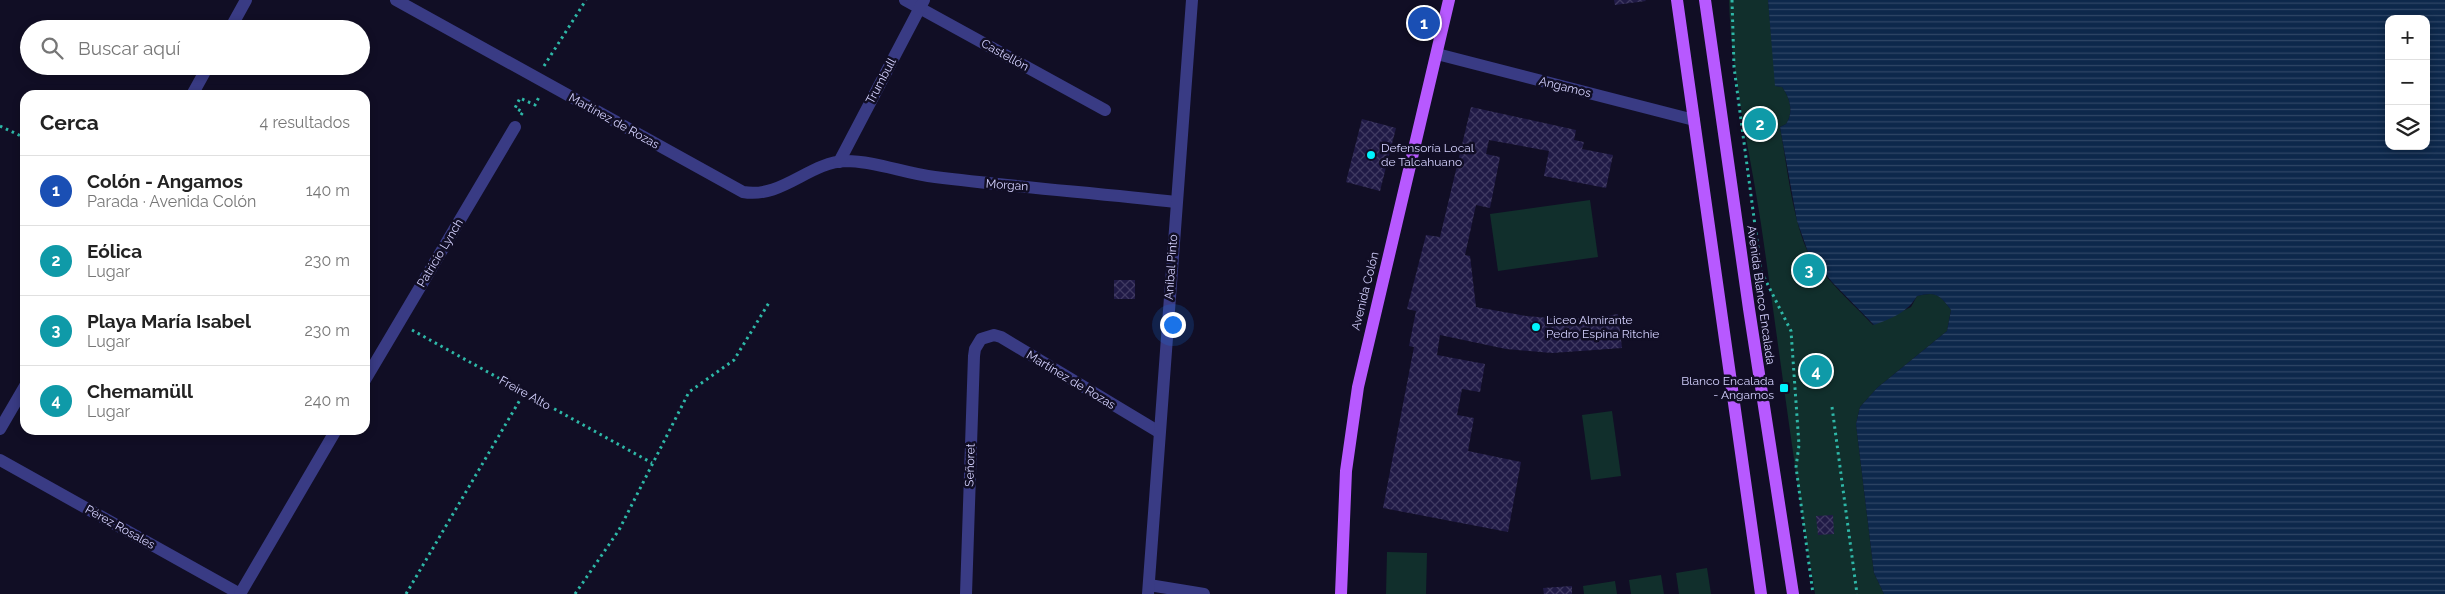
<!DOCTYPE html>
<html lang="es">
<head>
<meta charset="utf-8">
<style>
	:root { --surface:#fff; --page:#f6f6f6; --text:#222; --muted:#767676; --line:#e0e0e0; --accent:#7c3aed }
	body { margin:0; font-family:Raleway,sans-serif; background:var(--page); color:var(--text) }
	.controls { position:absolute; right:15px; top:15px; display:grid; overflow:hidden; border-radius:10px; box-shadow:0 2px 8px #0003 }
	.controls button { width:45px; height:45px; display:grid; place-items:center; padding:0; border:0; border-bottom:1px solid var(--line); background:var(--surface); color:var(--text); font:25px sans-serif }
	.you { position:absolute; left:1172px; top:324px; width:18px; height:18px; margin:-12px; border:4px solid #fff; border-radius:50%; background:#1a73e8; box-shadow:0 0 0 8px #1a73e833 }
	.badge { display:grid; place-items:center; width:32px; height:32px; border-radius:50%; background:var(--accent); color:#fff; font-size:16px; font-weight:700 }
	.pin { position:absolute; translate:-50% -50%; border:2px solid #fff; box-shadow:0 1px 5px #0006 }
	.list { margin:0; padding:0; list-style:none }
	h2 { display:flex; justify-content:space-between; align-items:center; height:65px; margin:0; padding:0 20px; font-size:21px }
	h2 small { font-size:16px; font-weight:400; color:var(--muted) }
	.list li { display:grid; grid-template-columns:32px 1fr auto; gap:15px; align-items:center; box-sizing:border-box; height:70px; padding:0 20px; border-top:1px solid var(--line) }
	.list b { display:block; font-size:19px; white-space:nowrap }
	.list p { margin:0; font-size:16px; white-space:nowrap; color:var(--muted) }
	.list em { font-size:16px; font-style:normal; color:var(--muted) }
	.icon { flex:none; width:28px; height:28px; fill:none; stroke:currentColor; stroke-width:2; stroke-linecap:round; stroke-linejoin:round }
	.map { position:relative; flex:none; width:2445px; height:594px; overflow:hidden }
	.search { position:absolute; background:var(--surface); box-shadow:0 2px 8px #0003; left:20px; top:20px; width:350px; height:55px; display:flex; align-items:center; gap:12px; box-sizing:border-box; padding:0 18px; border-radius:28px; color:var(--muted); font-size:19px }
	.panel { position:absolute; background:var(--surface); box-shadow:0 2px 8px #0003; left:20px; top:90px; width:350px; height:345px; border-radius:15px }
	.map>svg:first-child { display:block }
</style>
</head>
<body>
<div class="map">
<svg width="2445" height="594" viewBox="0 0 2445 594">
	<defs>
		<pattern id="water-rules" width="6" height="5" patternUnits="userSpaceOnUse" patternTransform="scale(1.25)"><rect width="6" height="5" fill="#0d284b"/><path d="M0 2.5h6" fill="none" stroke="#2f4666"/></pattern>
		<pattern id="building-cross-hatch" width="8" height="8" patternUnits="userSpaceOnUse" patternTransform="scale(1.25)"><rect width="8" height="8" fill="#201a46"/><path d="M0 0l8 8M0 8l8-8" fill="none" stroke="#403a62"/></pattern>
	</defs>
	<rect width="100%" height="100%" fill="#110e25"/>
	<g fill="#112f2c">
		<path d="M 1729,0 L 1768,0 L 1776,86 L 1782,87 C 1790,98 1794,112 1786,124 L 1780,127 C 1787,165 1792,216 1807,250 C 1818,272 1856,307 1873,325 L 1911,307 L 1917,296 C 1937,291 1940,295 1951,310 L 1947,331 L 1877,388 L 1860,407 L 1856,424 L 1874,573 L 1884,594 L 1815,594 C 1794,471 1779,347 1761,224 C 1750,150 1731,75 1729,0 Z"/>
		<polygon points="1590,200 1598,257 1498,271 1490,214"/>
		<polygon points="1612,411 1621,476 1591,480 1582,415"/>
		<polygon points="1387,552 1427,553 1426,594 1386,594"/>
		<polygon points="1707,568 1711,594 1679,594 1676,573"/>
		<polygon points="1661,575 1664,594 1631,594 1629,580"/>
		<polygon points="1615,581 1617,594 1584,594 1583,586"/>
	</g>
	<path fill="url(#water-rules)" fill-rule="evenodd" d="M 1768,0 L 2445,0 L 2445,594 L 1884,594 L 1874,573 L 1856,424 L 1860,407 L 1877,388 L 1947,331 L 1951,310 C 1940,295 1936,291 1917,296 C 1907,313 1892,318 1874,325 L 1832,282 L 1808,252 L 1797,221 L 1780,127 L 1786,124 C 1794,112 1790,98 1782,87 L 1775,86 ZM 2389,19 L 2426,19 L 2426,146 L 2389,146 Z"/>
	<g fill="url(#building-cross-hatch)">
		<polygon points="1614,0 1645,0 1646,1 1615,5"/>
		<polygon points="1471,107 1576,130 1574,140 1584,142 1582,149 1613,155 1606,188 1544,176 1549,151 1489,140 1486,154 1500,157 1490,208 1476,205 1465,255 1470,256 1476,307 1526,316 1562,319 1596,318 1618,314 1622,348 1552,353 1506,349 1440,335 1437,355 1485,364 1480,392 1462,389 1457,415 1474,418 1468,451 1521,462 1508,532 1383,508 1414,347 1409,346 1416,311 1407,309 1426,235 1440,237"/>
		<polygon points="1362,119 1396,128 1380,191 1346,182"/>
		<rect x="1114" y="280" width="21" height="19"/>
		<polygon points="1833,515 1834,534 1818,535 1816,516"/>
		<polygon points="1572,586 1572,594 1544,594 1543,588"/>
	</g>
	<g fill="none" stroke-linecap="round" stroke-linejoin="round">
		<g stroke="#2eb7a7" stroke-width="3" stroke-dasharray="2.5 4" stroke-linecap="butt">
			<polyline points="1732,0 1734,67 1761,271 1791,331 1799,445 1796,467 1813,594"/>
			<polyline points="544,66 586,0"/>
			<polyline points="521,115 523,112 515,108 520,98 535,105 539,97 537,96"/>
			<polyline points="0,126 25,138"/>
			<polyline points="412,330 652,463"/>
			<polyline points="1832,407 1857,594"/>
			<polyline points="406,594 524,393"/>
			<polyline points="575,594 619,530 689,392 734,360 770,301"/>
		</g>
		<g stroke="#393b84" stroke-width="12">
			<path d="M 396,0 L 743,192 C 782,199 809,162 846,161 C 876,161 906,174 935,177 C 1015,187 1096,193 1176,202"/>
			<polyline points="905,0 1105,110"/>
			<polyline points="230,29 246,0"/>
			<polyline points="1437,54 1694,120"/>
			<polyline points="192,95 208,66"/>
			<polyline points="839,162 924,0"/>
			<polyline points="365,380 515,127"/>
			<polyline points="0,429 25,386"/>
			<polyline points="0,460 240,594"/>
			<polyline points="1149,585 1204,594"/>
			<polyline points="240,594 336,430"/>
			<polyline points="966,594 974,356 975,349 981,339 994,335 1001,337 1159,432"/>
			<polyline points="1148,594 1192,0"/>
		</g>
		<g stroke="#b759ff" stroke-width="12">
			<polyline points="1677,0 1761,594"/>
			<polyline points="1705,0 1749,309 1793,594"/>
			<polyline points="1341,594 1346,471 1358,387 1449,0"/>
		</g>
	</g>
	<g fill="#00f3fd" stroke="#110e25" stroke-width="2">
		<circle cx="1371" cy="155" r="5"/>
		<circle cx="1536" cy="327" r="5"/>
		<rect x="1779" y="383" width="10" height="10" rx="2.5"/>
	</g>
	<g text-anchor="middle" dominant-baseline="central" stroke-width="5" stroke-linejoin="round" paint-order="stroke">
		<g font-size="12" fill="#d5d2ff" stroke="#110e25">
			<text transform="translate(1005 55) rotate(29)">Castellón</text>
			<text transform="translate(881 81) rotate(-62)">Trumbull</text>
			<text transform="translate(1565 87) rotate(14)">Angamos</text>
			<text transform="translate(614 121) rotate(29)">Martínez de Rozas</text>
			<text transform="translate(1007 185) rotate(4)">Morgan</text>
			<text transform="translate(440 253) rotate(-59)">Patricio Lynch</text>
			<text transform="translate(1171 267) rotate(-86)">Aníbal Pinto</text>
			<text transform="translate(1365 291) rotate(-76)">Avenida Colón</text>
			<text transform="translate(1761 295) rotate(82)">Avenida Blanco Encalada</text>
			<text transform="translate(1071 380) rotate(31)">Martínez de Rozas</text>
			<text transform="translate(525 393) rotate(29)">Freire Alto</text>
			<text transform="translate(970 465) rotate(-88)">Señoret</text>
			<text transform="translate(120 527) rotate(29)">Pérez Rosales</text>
		</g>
		<g font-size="12" fill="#d5d2ff" stroke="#110e25" text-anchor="start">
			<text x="1381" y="148">Defensoría Local<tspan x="1381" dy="14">de Talcahuano</tspan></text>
			<text x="1546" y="320">Liceo Almirante<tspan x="1546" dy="14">Pedro Espina Ritchie</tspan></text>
			<text x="1774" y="381" text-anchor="end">Blanco Encalada<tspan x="1774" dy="14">- Angamos</tspan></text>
		</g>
	</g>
</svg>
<div class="controls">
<button>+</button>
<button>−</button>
<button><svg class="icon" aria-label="layers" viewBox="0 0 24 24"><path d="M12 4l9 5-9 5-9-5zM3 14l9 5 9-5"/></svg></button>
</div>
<div class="you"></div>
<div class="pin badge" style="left:1424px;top:23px;background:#1a4fb4">1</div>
<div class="pin badge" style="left:1760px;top:124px;background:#0f9aa8">2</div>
<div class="pin badge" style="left:1809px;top:270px;background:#0f9aa8">3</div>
<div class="pin badge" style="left:1816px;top:371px;background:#0f9aa8">4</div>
<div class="search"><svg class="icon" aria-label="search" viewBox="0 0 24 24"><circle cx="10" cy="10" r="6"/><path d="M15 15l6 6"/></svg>Buscar aquí</div>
<section class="panel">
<h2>Cerca<small>4 resultados</small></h2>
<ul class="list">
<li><span class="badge" style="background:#1a4fb4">1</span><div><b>Colón - Angamos</b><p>Parada · Avenida Colón</p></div><em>140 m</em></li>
<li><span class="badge" style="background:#0f9aa8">2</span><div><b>Eólica</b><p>Lugar</p></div><em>230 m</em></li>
<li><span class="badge" style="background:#0f9aa8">3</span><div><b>Playa María Isabel</b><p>Lugar</p></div><em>230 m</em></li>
<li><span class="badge" style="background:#0f9aa8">4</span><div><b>Chemamüll</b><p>Lugar</p></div><em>240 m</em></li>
</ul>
</section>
</div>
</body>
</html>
